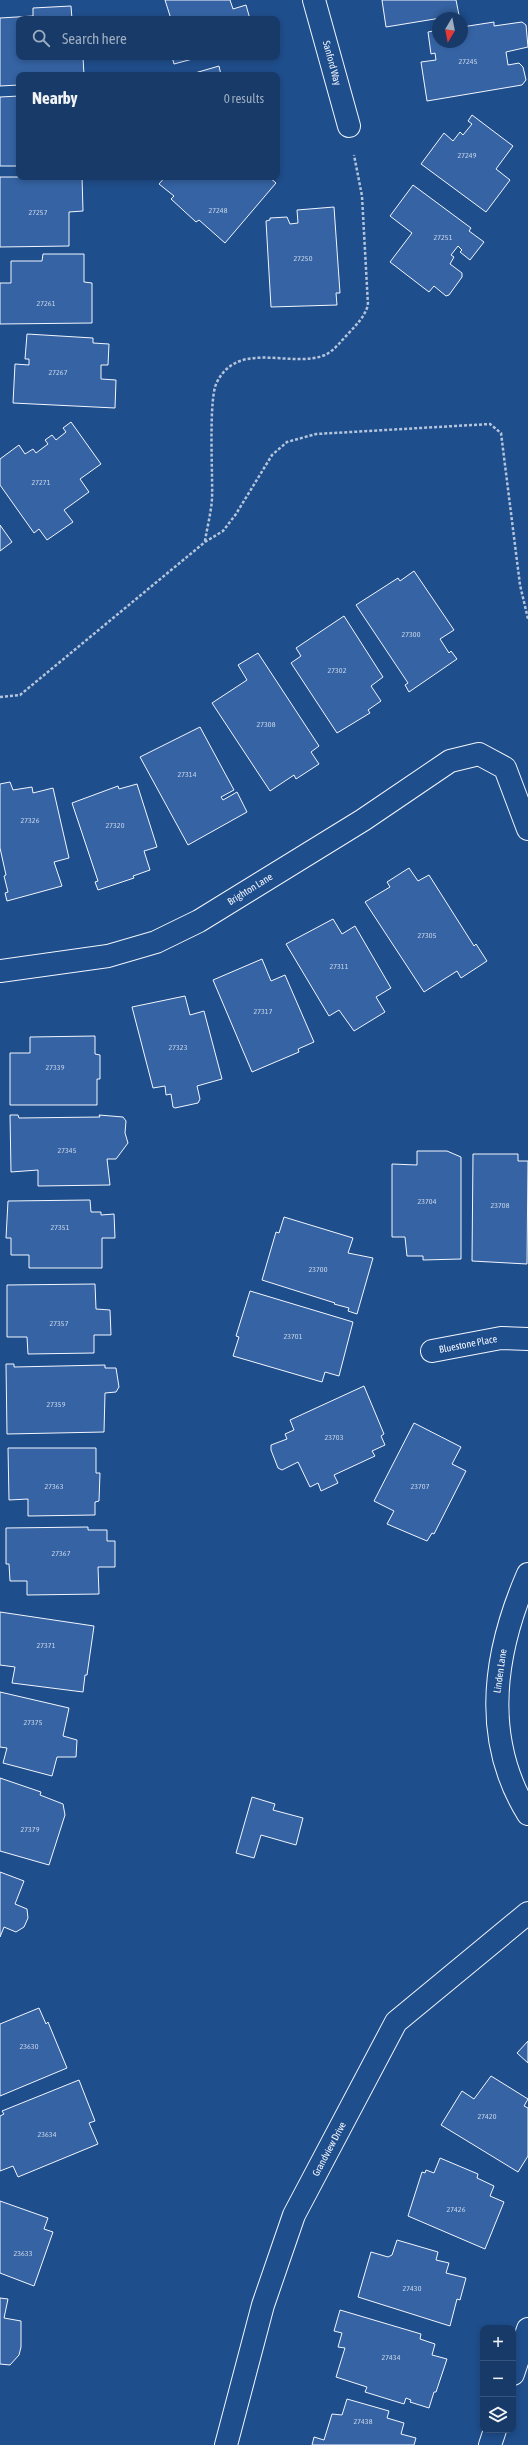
<!DOCTYPE html>
<html lang="en">
<head>
<meta charset="utf-8">
<style>
	:root { --surface:#173a69; --page:#244571; --text:#f1f3f6; --muted:#9eadc0; --line:#36547d }
	body { margin:0; font-family:"Asap Condensed",sans-serif; background:var(--page); color:var(--text) }
	.controls { position:absolute; right:12px; bottom:12px; display:grid; overflow:hidden; border-radius:8px; box-shadow:0 2px 6px #0003 }
	.controls button { width:36px; height:36px; display:grid; place-items:center; padding:0; border:0; border-bottom:1px solid var(--line); background:var(--surface); color:var(--text); font:20px sans-serif }
	.compass { position:absolute; left:432px; top:12px; width:36px; height:36px; border-radius:50%; background:var(--surface); box-shadow:0 2px 6px #0003; rotate:190deg }
	.list { margin:0; padding:0; list-style:none }
	h2 { display:flex; justify-content:space-between; align-items:center; height:52px; margin:0; padding:0 16px; font-size:17px }
	h2 small { font-size:13px; font-weight:400; color:var(--muted) }
	.icon { flex:none; width:22px; height:22px; fill:none; stroke:currentColor; stroke-width:2; stroke-linecap:round; stroke-linejoin:round }
	.map { position:relative; flex:none; width:528px; height:2445px; overflow:hidden }
	.search { position:absolute; background:var(--surface); box-shadow:0 2px 6px #0003; left:16px; top:16px; width:264px; height:44px; display:flex; align-items:center; gap:10px; box-sizing:border-box; padding:0 14px; border-radius:8px; color:var(--muted); font-size:15px }
	.panel { position:absolute; background:var(--surface); box-shadow:0 2px 6px #0003; left:16px; top:72px; width:264px; height:108px; border-radius:8px }
	.map>svg:first-child { display:block }
</style>
</head>
<body>
<div class="map">
<svg width="528" height="2445" viewBox="0 0 528 2445">
	<rect width="100%" height="100%" fill="#1f4e8c"/>
	<g fill="#3563a3" stroke="#f2f6ff">
		<polygon points="165,0 230,0 233,9 246,5 250,19 171,19"/>
		<polygon points="382,0 456,0 459,15 386,27"/>
		<polygon points="71,6 72,19 19,19 19,57 83,57 84,75 19,75 19,85 0,86 0,18 33,16 33,8"/>
		<polygon points="494,22 494,26 522,22 526,25 528,47 506,52 508,65 519,63 523,67 526,80 522,85 427,101 421,62 436,60 435,53 431,54 428,32 438,30 438,42 462,42 462,27"/>
		<polygon points="172,57 200,57 174,64"/>
		<polygon points="219,66 221,75 188,75"/>
		<polygon points="19,96 19,166 0,166 0,97"/>
		<polygon points="472,115 513,146 496,169 510,180 486,212 421,164 444,133 453,141 460,132 463,135 472,124 468,121"/>
		<polygon points="0,177 82,177 83,211 69,212 69,246 0,247"/>
		<polygon points="165,177 269,177 276,183 225,243 199,220 196,222 171,199 174,196 159,184"/>
		<polygon points="413,185 471,228 469,231 484,242 470,260 460,252 462,250 458,246 451,255 454,257 450,264 462,273 462,277 449,295 446,296 434,286 429,292 390,262 412,233 390,216"/>
		<polygon points="334,207 340,293 336,293 337,305 271,307 266,221 270,220 270,218 287,217 290,224 298,223 297,210"/>
		<polygon points="43,254 84,254 84,282 92,283 92,323 0,324 0,283 11,283 11,261 42,261"/>
		<polygon points="27,334 93,338 93,343 109,344 108,365 101,365 101,379 116,380 115,408 13,403 15,364 29,365 29,359 25,359"/>
		<polygon points="71,422 101,464 80,479 89,492 64,510 73,522 47,540 39,529 34,533 0,485 0,459 19,445 25,454 33,449 36,453 48,444 45,440 52,435 56,440 66,432 63,428"/>
		<polygon points="0,525 12,542 0,551"/>
		<polygon points="414,571 454,630 440,639 449,653 451,651 457,659 409,692 405,685 408,683 356,605 398,578 400,581"/>
		<polygon points="344,616 383,677 371,686 381,701 368,710 370,713 337,733 291,663 301,656 296,648"/>
		<polygon points="258,653 319,746 311,752 319,764 296,779 294,775 270,791 212,703 247,680 238,665"/>
		<polygon points="200,727 234,790 221,797 223,800 237,792 247,812 188,845 140,757"/>
		<polygon points="10,782 13,790 32,787 33,793 53,788 69,858 54,862 62,886 7,901 5,893 8,892 4,876 6,875 0,848 0,784"/>
		<polygon points="137,784 157,847 144,851 150,870 133,876 134,878 98,890 95,882 98,881 72,803 118,786 119,789"/>
		<polygon points="409,868 418,881 429,875 474,946 476,944 487,961 461,978 457,971 424,992 365,902 390,887 387,882"/>
		<polygon points="333,919 342,934 355,926 391,988 376,997 385,1012 354,1031 339,1010 329,1016 286,944"/>
		<polygon points="262,959 271,981 285,975 314,1042 298,1049 299,1052 252,1072 213,980"/>
		<polygon points="185,996 190,1015 204,1011 222,1079 197,1086 200,1099 198,1103 175,1108 173,1107 171,1094 166,1095 165,1086 153,1088 132,1007"/>
		<polygon points="95,1036 95,1054 100,1055 100,1079 97,1079 97,1105 10,1105 10,1053 30,1053 30,1037"/>
		<polygon points="10,1115 18,1115 19,1118 100,1117 99,1115 123,1117 126,1121 125,1133 128,1143 116,1159 107,1159 110,1185 38,1186 38,1170 11,1172"/>
		<polygon points="417,1151 447,1151 461,1157 461,1259 423,1260 423,1256 407,1256 405,1237 392,1237 392,1164 417,1165"/>
		<polygon points="473,1154 518,1154 518,1161 528,1161 527,1264 472,1261"/>
		<polygon points="90,1200 91,1212 101,1212 101,1215 114,1214 115,1238 102,1238 102,1268 29,1268 29,1255 11,1255 11,1238 6,1238 8,1201"/>
		<polygon points="284,1217 353,1238 348,1253 373,1258 357,1314 348,1311 349,1308 334,1304 335,1303 262,1280 276,1232 279,1233"/>
		<polygon points="95,1284 96,1309 110,1310 111,1335 94,1335 94,1353 28,1354 27,1337 7,1337 7,1285"/>
		<polygon points="250,1291 353,1322 339,1376 325,1372 322,1382 233,1356 239,1337 236,1336"/>
		<polygon points="6,1364 14,1364 14,1367 105,1365 105,1368 116,1368 119,1387 116,1392 105,1393 104,1432 7,1434"/>
		<polygon points="364,1386 384,1434 381,1436 385,1445 372,1451 375,1456 334,1475 338,1483 321,1491 318,1483 310,1487 298,1462 282,1470 278,1468 271,1450 271,1445 287,1439 285,1434 294,1430 290,1420"/>
		<polygon points="414,1423 461,1447 452,1464 466,1471 434,1534 432,1533 427,1541 387,1524 394,1511 374,1501"/>
		<polygon points="8,1448 96,1448 96,1473 100,1473 99,1501 95,1502 95,1515 28,1516 28,1499 9,1500"/>
		<polygon points="88,1527 88,1530 107,1530 107,1541 115,1541 115,1567 98,1567 99,1594 27,1595 27,1581 10,1581 9,1564 6,1564 6,1528"/>
		<polygon points="0,1612 94,1626 87,1675 85,1675 83,1692 12,1683 15,1667 0,1665"/>
		<polygon points="0,1692 69,1708 63,1736 77,1740 76,1757 57,1757 52,1776 3,1763 7,1748 0,1747"/>
		<polygon points="0,1778 41,1792 40,1795 63,1804 65,1815 49,1865 0,1851"/>
		<polygon points="252,1797 275,1804 273,1810 303,1818 296,1845 261,1835 254,1858 236,1853"/>
		<polygon points="0,1872 24,1881 15,1904 27,1909 28,1918 24,1927 16,1932 4,1927 0,1937"/>
		<polygon points="39,2008 46,2024 48,2022 67,2068 0,2096 0,2024"/>
		<polygon points="528,2041 528,2063 517,2053"/>
		<polygon points="491,2076 528,2099 524,2106 528,2108 528,2156 518,2172 441,2125 462,2091 474,2099"/>
		<polygon points="79,2080 95,2121 89,2123 98,2144 18,2177 13,2166 0,2171 0,2116 4,2114 2,2111"/>
		<polygon points="440,2158 478,2174 477,2178 494,2186 490,2196 504,2202 485,2249 408,2216 422,2172 425,2173 426,2170 434,2173"/>
		<polygon points="0,2201 48,2218 44,2229 53,2232 34,2286 0,2273"/>
		<polygon points="397,2240 438,2252 436,2260 449,2263 446,2273 466,2278 460,2300 457,2299 450,2326 358,2297 371,2252 388,2257 392,2255"/>
		<polygon points="0,2298 8,2299 4,2318 21,2321 21,2347 19,2355 10,2365 0,2364"/>
		<polygon points="340,2310 421,2334 420,2339 435,2344 432,2355 447,2359 436,2392 434,2392 429,2408 410,2402 411,2400 406,2398 404,2404 365,2392 367,2387 336,2377 345,2348 338,2347 342,2333 334,2331"/>
		<polygon points="347,2399 389,2411 387,2418 404,2423 401,2434 416,2438 414,2445 312,2445 314,2437 324,2440 332,2414 342,2415"/>
	</g>
	<g fill="none" stroke-linecap="round" stroke-linejoin="round">
		<defs>
			<g id="minor">
				<polyline points="314,0 349,126"/>
				<polyline points="0,971 108,956 156,942 199,921 363,820 450,761 479,754 505,768 528,829"/>
				<polyline points="432,1351 501,1338 528,1339"/>
				<path d="M 528,1574 C 494,1652 481,1738 528,1814"/>
				<polyline points="513,2374 528,2329"/>
				<polyline points="490,2445 495,2430"/>
			</g>
			<polyline id="tertiary" points="226,2445 263,2305 294,2215 396,2022 528,1913"/>
		</defs>
		<use href="#minor" stroke="#f2f6ff" stroke-width="24"/>
		<use href="#tertiary" stroke="#f2f6ff" stroke-width="24"/>
		<g stroke="#b3c4dc" stroke-width="2.5" stroke-dasharray="3 2" stroke-linecap="butt">
			<path d="M 205,541 C 207,528 211,513 212,499 C 213,476 208,398 217,382 C 239,339 291,369 325,355 C 334,351 341,341 347,335 C 356,325 364,318 368,305 L 362,196 L 354,155"/>
			<polyline points="0,697 20,695 205,542 223,531 236,514 272,455 287,442 316,434 490,424 501,433 520,585 528,619"/>
		</g>
		<use href="#minor" stroke="#1f4e8c" stroke-width="22"/>
		<use href="#tertiary" stroke="#1f4e8c" stroke-width="22"/>
	</g>
	<g text-anchor="middle" dominant-baseline="central" stroke-width="3" stroke-linejoin="round" paint-order="stroke">
		<g font-size="8" fill="#c3d1e8">
			<text x="468" y="61">27245</text>
			<text x="467" y="155">27249</text>
			<text x="218" y="210">27248</text>
			<text x="38" y="212">27257</text>
			<text x="443" y="237">27251</text>
			<text x="303" y="258">27250</text>
			<text x="46" y="303">27261</text>
			<text x="58" y="372">27267</text>
			<text x="41" y="482">27271</text>
			<text x="411" y="634">27300</text>
			<text x="337" y="670">27302</text>
			<text x="266" y="724">27308</text>
			<text x="187" y="774">27314</text>
			<text x="30" y="820">27326</text>
			<text x="115" y="825">27320</text>
			<text x="427" y="935">27305</text>
			<text x="339" y="966">27311</text>
			<text x="263" y="1011">27317</text>
			<text x="178" y="1047">27323</text>
			<text x="55" y="1067">27339</text>
			<text x="67" y="1150">27345</text>
			<text x="427" y="1201">23704</text>
			<text x="500" y="1205">23708</text>
			<text x="60" y="1227">27351</text>
			<text x="318" y="1269">23700</text>
			<text x="59" y="1323">27357</text>
			<text x="293" y="1336">23701</text>
			<text x="56" y="1404">27359</text>
			<text x="334" y="1437">23703</text>
			<text x="54" y="1486">27363</text>
			<text x="420" y="1486">23707</text>
			<text x="61" y="1553">27367</text>
			<text x="46" y="1645">27371</text>
			<text x="33" y="1722">27375</text>
			<text x="30" y="1829">27379</text>
			<text x="29" y="2046">23630</text>
			<text x="487" y="2116">27420</text>
			<text x="47" y="2134">23634</text>
			<text x="456" y="2209">27426</text>
			<text x="23" y="2253">23633</text>
			<text x="412" y="2288">27430</text>
			<text x="391" y="2357">27434</text>
			<text x="363" y="2421">27438</text>
		</g>
		<g font-size="10" fill="#f2f6ff" stroke="#1f4e8c">
			<text transform="translate(332 63) rotate(75)">Sanford Way</text>
			<text transform="translate(250 889) rotate(-32)">Brighton Lane</text>
			<text transform="translate(468 1344) rotate(-11)">Bluestone Place</text>
			<text transform="translate(500 1671) rotate(-82)">Linden Lane</text>
			<text transform="translate(329 2149) rotate(-62)">Grandview Drive</text>
		</g>
	</g>
</svg>
<div class="controls">
<button>+</button>
<button>−</button>
<button><svg class="icon" aria-label="layers" viewBox="0 0 24 24"><path d="M12 4l9 5-9 5-9-5zM3 14l9 5 9-5"/></svg></button>
</div>
<svg class="compass" viewBox="-18 -18 36 36"><path d="M0-13l5 13h-10z" fill="#e53935"/><path d="M0 13l5-13h-10z" fill="#9eadc0"/></svg>
<div class="search"><svg class="icon" aria-label="search" viewBox="0 0 24 24"><circle cx="10" cy="10" r="6"/><path d="M15 15l6 6"/></svg>Search here</div>
<section class="panel">
<h2>Nearby<small>0 results</small></h2>
<ul class="list">
</ul>
</section>
</div>
</body>
</html>
